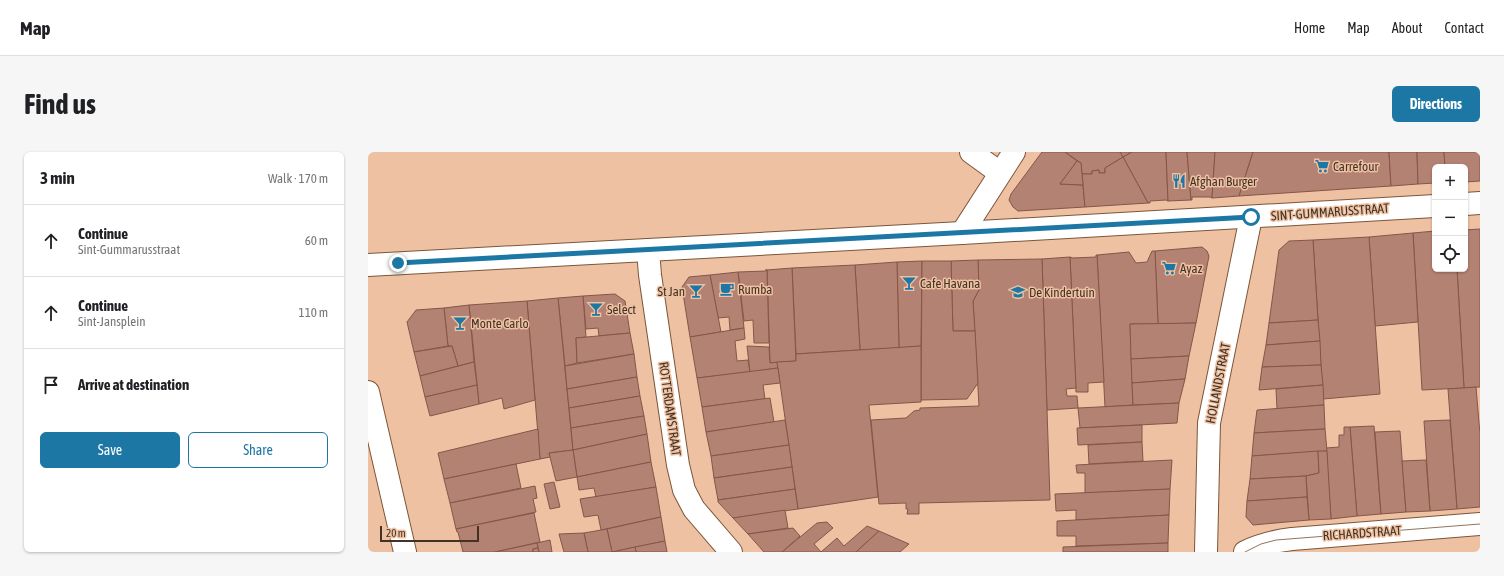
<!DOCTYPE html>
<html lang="en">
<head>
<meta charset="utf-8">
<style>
	:root { --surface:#fff; --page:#f6f6f6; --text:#202124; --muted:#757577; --line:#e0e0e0; --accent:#1d77a5 }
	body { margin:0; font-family:"Asap Condensed",sans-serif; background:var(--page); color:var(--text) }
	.controls { position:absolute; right:12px; top:12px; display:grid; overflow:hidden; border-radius:6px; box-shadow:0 1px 3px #0004 }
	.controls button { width:36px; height:36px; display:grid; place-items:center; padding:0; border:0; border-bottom:1px solid var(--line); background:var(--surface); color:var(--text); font:20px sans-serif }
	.scale { position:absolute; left:12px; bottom:10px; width:99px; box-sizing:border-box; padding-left:4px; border:2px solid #433225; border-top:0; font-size:11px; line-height:14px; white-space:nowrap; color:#433225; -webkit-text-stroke:3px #edc1a2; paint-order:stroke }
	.stop { position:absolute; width:12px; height:12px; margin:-9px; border:3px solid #1d77a5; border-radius:50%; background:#fff }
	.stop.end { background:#1d77a5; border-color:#fff; box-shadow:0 1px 4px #0008 }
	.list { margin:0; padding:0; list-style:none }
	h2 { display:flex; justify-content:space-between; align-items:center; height:52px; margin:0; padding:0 16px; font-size:17px }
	h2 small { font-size:13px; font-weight:400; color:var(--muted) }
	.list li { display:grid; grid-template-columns:26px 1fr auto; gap:12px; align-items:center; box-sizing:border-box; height:72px; padding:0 16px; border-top:1px solid var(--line) }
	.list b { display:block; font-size:15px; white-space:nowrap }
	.list p { margin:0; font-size:13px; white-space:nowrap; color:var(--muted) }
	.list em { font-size:13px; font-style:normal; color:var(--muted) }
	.actions { display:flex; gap:8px; padding:12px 16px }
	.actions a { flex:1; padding:9px 0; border:1px solid var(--accent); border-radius:6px; text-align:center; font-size:14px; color:var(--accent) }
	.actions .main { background:var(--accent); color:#fff }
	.icon { flex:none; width:22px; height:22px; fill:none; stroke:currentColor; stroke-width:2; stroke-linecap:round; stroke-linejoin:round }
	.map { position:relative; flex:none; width:1112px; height:400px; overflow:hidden; border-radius:6px }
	header { display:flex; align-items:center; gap:24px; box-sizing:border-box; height:56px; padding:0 20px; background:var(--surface); border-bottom:1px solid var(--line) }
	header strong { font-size:19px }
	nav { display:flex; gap:22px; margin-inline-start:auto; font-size:14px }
	.intro { display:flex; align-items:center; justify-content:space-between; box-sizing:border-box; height:96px; padding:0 24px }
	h1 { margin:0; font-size:28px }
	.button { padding:10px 18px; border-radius:6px; background:var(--accent); color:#fff; font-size:14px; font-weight:700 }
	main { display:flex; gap:24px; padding:0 24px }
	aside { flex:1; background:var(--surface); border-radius:6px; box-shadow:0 1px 3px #0004 }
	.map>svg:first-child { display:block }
</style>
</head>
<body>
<header>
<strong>Map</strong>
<nav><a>Home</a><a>Map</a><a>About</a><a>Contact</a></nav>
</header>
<div class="intro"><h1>Find us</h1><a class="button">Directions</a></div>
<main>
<aside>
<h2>3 min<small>Walk · 170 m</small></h2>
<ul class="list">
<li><svg class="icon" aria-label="ahead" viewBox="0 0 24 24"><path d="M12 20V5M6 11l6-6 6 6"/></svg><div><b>Continue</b><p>Sint-Gummarusstraat</p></div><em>60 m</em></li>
<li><svg class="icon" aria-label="ahead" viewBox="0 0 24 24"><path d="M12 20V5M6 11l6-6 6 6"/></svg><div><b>Continue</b><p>Sint-Jansplein</p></div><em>110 m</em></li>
<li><svg class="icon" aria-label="arrive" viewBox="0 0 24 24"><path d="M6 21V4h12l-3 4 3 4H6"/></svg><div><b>Arrive at destination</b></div></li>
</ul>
<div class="actions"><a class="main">Save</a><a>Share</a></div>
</aside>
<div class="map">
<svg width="1112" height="400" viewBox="0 0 1112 400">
	<rect width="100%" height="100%" fill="#edc1a2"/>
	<g fill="#b48273" stroke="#855648">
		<polygon points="674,0 697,0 709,9 692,32 715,33 717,55 650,59 645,55 641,48 643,42"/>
		<polygon points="697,0 752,0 755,5 737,16 737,21 731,21 731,18 724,19 724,22 714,22 713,11"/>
		<polygon points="752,0 764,0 755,5"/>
		<polygon points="764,0 798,0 800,49 798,48 782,49 782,51 780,51 755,5"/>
		<polygon points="798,0 819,0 823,48 800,49"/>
		<polygon points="819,0 847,0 844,46 842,45 824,45 824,48 823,48"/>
		<polygon points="847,0 885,0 871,44 844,46"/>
		<polygon points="885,0 1021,0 1023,34 871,44"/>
		<polygon points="1021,0 1049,0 1050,32 1023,34"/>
		<polygon points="1049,0 1076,0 1077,15 1067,15 1067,31 1050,32"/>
		<polygon points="1076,0 1112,0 1112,29 1097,30 1097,15 1077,15"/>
		<polygon points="755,5 780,51 717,55 714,22 724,22 724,19 731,18 731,21 737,21 737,16"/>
		<polygon points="709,9 713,11 715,33 692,32"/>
		<polygon points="1112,77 1112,235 1096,236 1089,117 1097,117 1097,78"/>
		<polygon points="1067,79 1067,117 1089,117 1096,236 1054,238 1045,81"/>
		<polygon points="1045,81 1050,170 1007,174 1001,85"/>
		<polygon points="1001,85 1012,242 955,247 945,88"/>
		<polygon points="945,88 950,168 901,171 911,98 921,89"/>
		<polygon points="834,95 839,99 841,104 828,171 790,172 787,99"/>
		<polygon points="784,99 787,99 790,172 762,172 765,253 737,255 729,103 761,100 768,111 779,110"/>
		<polygon points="728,103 729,103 736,230 720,231 720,240 708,240 702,105 705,106 728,105"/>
		<polygon points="702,105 708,236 698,237 699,244 709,244 710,256 679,258 674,107"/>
		<polygon points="674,107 682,348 551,351 551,362 539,362 540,357 538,357 538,351 511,352 503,268 538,266 546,259 552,258 552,256 611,254 605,149 611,138 610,108"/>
		<polygon points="610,108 611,138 605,149 607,179 585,179 583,109"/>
		<polygon points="554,109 553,194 531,196 529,110"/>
		<polygon points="554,109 583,109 585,179 607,179 610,231 599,247 553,248"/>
		<polygon points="529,110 531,196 492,198 487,113"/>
		<polygon points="487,113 492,198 428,202 424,116"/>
		<polygon points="424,116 428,209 402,211 399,118"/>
		<polygon points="398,117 399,118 401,191 386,191 385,168 376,169 370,120 398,119"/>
		<polygon points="370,120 376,176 362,178 361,165 350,166 342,123"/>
		<polygon points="342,123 353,180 322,185 314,135 321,125"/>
		<polygon points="247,142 257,149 262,181 231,184 230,176 218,177 215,144"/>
		<polygon points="215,144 218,185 208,186 209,211 197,214 190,146"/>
		<polygon points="190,146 205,298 181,301 182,305 172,307 159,149"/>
		<polygon points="159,149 167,248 136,257 134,246 111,252 101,153"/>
		<polygon points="101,153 106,210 90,214 84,194 80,194 76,156"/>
		<polygon points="76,156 80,194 46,200 39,170 48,158"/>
		<polygon points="950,168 952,189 898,193 901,171"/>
		<polygon points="828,171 821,204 763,207 762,172"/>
		<polygon points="376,176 377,187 367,189 369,209 380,208 382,220 329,226 322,185"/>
		<polygon points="262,181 266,202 209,211 208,186"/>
		<polygon points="952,189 953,213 894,215 898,193"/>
		<polygon points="84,194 90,214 52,224 46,200"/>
		<polygon points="379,194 401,195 402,211 409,210 410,216 382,220"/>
		<polygon points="553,194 553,250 501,253 510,345 430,357 409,210 428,209 428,202"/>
		<polygon points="266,202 269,225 199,237 197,214"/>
		<polygon points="821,204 817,227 764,231 763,207"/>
		<polygon points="106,210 109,233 57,245 52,224"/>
		<polygon points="953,213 955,233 891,238 894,215"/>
		<polygon points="410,216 412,231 395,233 397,247 334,255 329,226"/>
		<polygon points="269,225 272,244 201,256 199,237"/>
		<polygon points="817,227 811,251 765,253 764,231"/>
		<polygon points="109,233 111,252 62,264 57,245"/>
		<polygon points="955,233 956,253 909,257 908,237"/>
		<polygon points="1108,235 1112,282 1112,355 1089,357 1080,237"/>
		<polygon points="272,244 276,264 203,276 201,256"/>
		<polygon points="402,246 406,270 338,280 334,255"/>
		<polygon points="811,251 809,271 712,276 710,256"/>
		<polygon points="956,253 957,277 886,281 889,258"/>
		<polygon points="276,264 279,282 205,298 203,276"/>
		<polygon points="417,268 421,293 343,304 338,280"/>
		<polygon points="1082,268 1089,357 1062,359 1056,269"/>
		<polygon points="774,273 774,290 710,293 709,276"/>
		<polygon points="1006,274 1013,362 989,364 982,275"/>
		<polygon points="976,275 982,275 989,364 963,367 958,296 971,295 971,283 976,283"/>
		<polygon points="170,277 172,307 76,327 70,301"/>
		<polygon points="957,277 959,299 884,304 886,281"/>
		<polygon points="1032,279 1038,360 1013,362 1007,280"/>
		<polygon points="279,282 283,310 209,325 205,298"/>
		<polygon points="774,290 775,309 721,312 720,293"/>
		<polygon points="421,293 424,315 346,326 343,304"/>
		<polygon points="205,298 209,325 188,329 181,301"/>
		<polygon points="950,299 951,321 938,324 882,327 884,304"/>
		<polygon points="950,299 959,299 963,367 941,368 938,324 951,321"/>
		<polygon points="804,308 802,337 717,341 717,321 709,321 708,313"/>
		<polygon points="1058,308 1062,359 1038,360 1034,309"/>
		<polygon points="283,310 288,335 228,345 226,336 211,338 209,325"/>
		<polygon points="148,312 153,336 82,351 76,327"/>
		<polygon points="424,315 427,337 350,348 346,326"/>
		<polygon points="938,324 939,345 879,349 882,327"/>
		<polygon points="186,330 192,355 182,357 176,332"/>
		<polygon points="167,334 169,346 165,347 168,360 88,377 82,351"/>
		<polygon points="288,335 293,365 233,378 230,363 216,365 212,347"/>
		<polygon points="427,337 430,357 365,366 350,350 350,348"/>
		<polygon points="802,337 801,363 708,368 708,358 688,359 687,342"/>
		<polygon points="939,345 941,368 885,373 878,365 879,349"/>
		<polygon points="417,358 420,376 380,382 365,366"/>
		<polygon points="166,361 172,390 127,400 95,400 90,380 89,380 88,377"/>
		<polygon points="801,363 800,391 708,394 708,384 689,384 689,369"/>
		<polygon points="293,365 297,389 244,400 239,377"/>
		<polygon points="459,370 465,376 446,392 453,400 414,400 449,371"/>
		<polygon points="499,374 511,379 488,400 453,400 469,386 476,394"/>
		<polygon points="425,376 432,384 414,400 396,400 380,382"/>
		<polygon points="239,377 244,400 220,400 216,381"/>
		<polygon points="511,379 541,392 532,400 488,400"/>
		<polygon points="216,381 220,400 196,400 191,382"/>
		<polygon points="182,388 184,400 171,400 169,391"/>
		<polygon points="297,389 299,400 268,400 267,395"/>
		<polygon points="169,391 170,396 165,397 165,400 127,400"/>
		<polygon points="800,391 800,400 695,400 695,395"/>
		<polygon points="267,395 268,400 244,400"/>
		<polygon points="170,396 171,400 165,400 165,397"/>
	</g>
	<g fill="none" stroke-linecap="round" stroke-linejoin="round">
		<defs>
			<g id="minor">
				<polyline points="603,0 632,21"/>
				<polyline points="1097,52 1112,51"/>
				<polyline points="594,81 646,0"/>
				<polyline points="280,98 282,123 310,313 316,338 326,357 363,400"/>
				<polyline points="0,113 594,81 1067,54"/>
				<polyline points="838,400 841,271 883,65"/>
				<path d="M 877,400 C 893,392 907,389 924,387 L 1112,372"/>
			</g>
			<polyline id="tertiary" points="0,240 37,400"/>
		</defs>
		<use href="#minor" stroke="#7c5639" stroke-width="24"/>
		<use href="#tertiary" stroke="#7c5639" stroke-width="24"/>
		<use href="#minor" stroke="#fff" stroke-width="22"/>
		<use href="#tertiary" stroke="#fff" stroke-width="22"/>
		<polyline stroke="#91745f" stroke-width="1" points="877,400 893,392 908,388 1112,372"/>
	</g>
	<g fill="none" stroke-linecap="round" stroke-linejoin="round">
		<polyline stroke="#1d77a5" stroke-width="5" points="30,111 883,65"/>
	</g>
	<defs>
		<symbol id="supermarket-bare" viewBox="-9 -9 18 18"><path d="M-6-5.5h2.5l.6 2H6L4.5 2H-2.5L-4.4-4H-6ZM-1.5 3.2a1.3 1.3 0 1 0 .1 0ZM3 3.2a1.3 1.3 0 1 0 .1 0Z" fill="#1d77a5" stroke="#edc1a2" stroke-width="2.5" paint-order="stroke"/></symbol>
		<symbol id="restaurant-bare" viewBox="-9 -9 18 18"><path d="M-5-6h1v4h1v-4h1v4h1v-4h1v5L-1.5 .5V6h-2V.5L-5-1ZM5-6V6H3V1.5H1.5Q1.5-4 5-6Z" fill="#1d77a5" stroke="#edc1a2" stroke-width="2.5" paint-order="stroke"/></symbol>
		<symbol id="bar-bare" viewBox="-9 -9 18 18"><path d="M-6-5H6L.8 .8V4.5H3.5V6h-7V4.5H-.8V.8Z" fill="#1d77a5" stroke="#edc1a2" stroke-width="2.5" paint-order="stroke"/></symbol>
		<symbol id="cafe-bare" viewBox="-9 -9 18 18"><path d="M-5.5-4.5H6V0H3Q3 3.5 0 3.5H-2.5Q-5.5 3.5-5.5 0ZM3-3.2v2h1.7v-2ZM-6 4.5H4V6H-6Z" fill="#1d77a5" stroke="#edc1a2" stroke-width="2.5" paint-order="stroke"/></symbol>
		<symbol id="school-bare" viewBox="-9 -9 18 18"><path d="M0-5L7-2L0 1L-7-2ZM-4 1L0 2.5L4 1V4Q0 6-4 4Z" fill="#1d77a5" stroke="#edc1a2" stroke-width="2.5" paint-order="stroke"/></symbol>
	</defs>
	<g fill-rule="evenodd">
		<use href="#supermarket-bare" x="944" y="4" width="20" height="20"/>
		<use href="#restaurant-bare" x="801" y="19" width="20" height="20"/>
		<use href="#supermarket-bare" x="791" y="106" width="20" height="20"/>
		<use href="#bar-bare" x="531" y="121" width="20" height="20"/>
		<use href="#cafe-bare" x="349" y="127" width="20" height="20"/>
		<use href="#bar-bare" x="318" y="129" width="20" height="20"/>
		<use href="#school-bare" x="640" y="130" width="20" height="20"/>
		<use href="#bar-bare" x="218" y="147" width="20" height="20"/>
		<use href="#bar-bare" x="82" y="161" width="20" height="20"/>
	</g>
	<g text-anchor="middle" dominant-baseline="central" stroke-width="3" stroke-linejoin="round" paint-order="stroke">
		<g font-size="13" fill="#433225" stroke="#edc1a2" text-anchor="start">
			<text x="965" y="14">Carrefour</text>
			<text x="822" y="29">Afghan Burger</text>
			<text x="812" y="116">Ayaz</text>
			<text x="552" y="131">Cafe Havana</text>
			<text x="370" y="137">Rumba</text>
			<text x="317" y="139" text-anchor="end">St Jan</text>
			<text x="661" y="140">De Kindertuin</text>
			<text x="239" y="157">Select</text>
			<text x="103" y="171">Monte Carlo</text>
		</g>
		<g font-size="13" fill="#433225" stroke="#edc1a2">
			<text transform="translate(962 60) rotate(-4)">SINT-GUMMARUSSTRAAT</text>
			<text transform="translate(850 231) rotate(-79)">HOLLANDSTRAAT</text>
			<text transform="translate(302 257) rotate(82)">ROTTERDAMSTRAAT</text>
			<text transform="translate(994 381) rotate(-4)">RICHARDSTRAAT</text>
		</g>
	</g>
</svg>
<div class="controls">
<button>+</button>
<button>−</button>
<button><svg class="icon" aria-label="locate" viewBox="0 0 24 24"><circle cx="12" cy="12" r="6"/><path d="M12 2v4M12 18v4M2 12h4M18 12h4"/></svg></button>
</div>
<div class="scale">20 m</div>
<div class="stop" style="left:883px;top:65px"></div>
<div class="stop end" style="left:30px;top:111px"></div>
</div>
</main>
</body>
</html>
